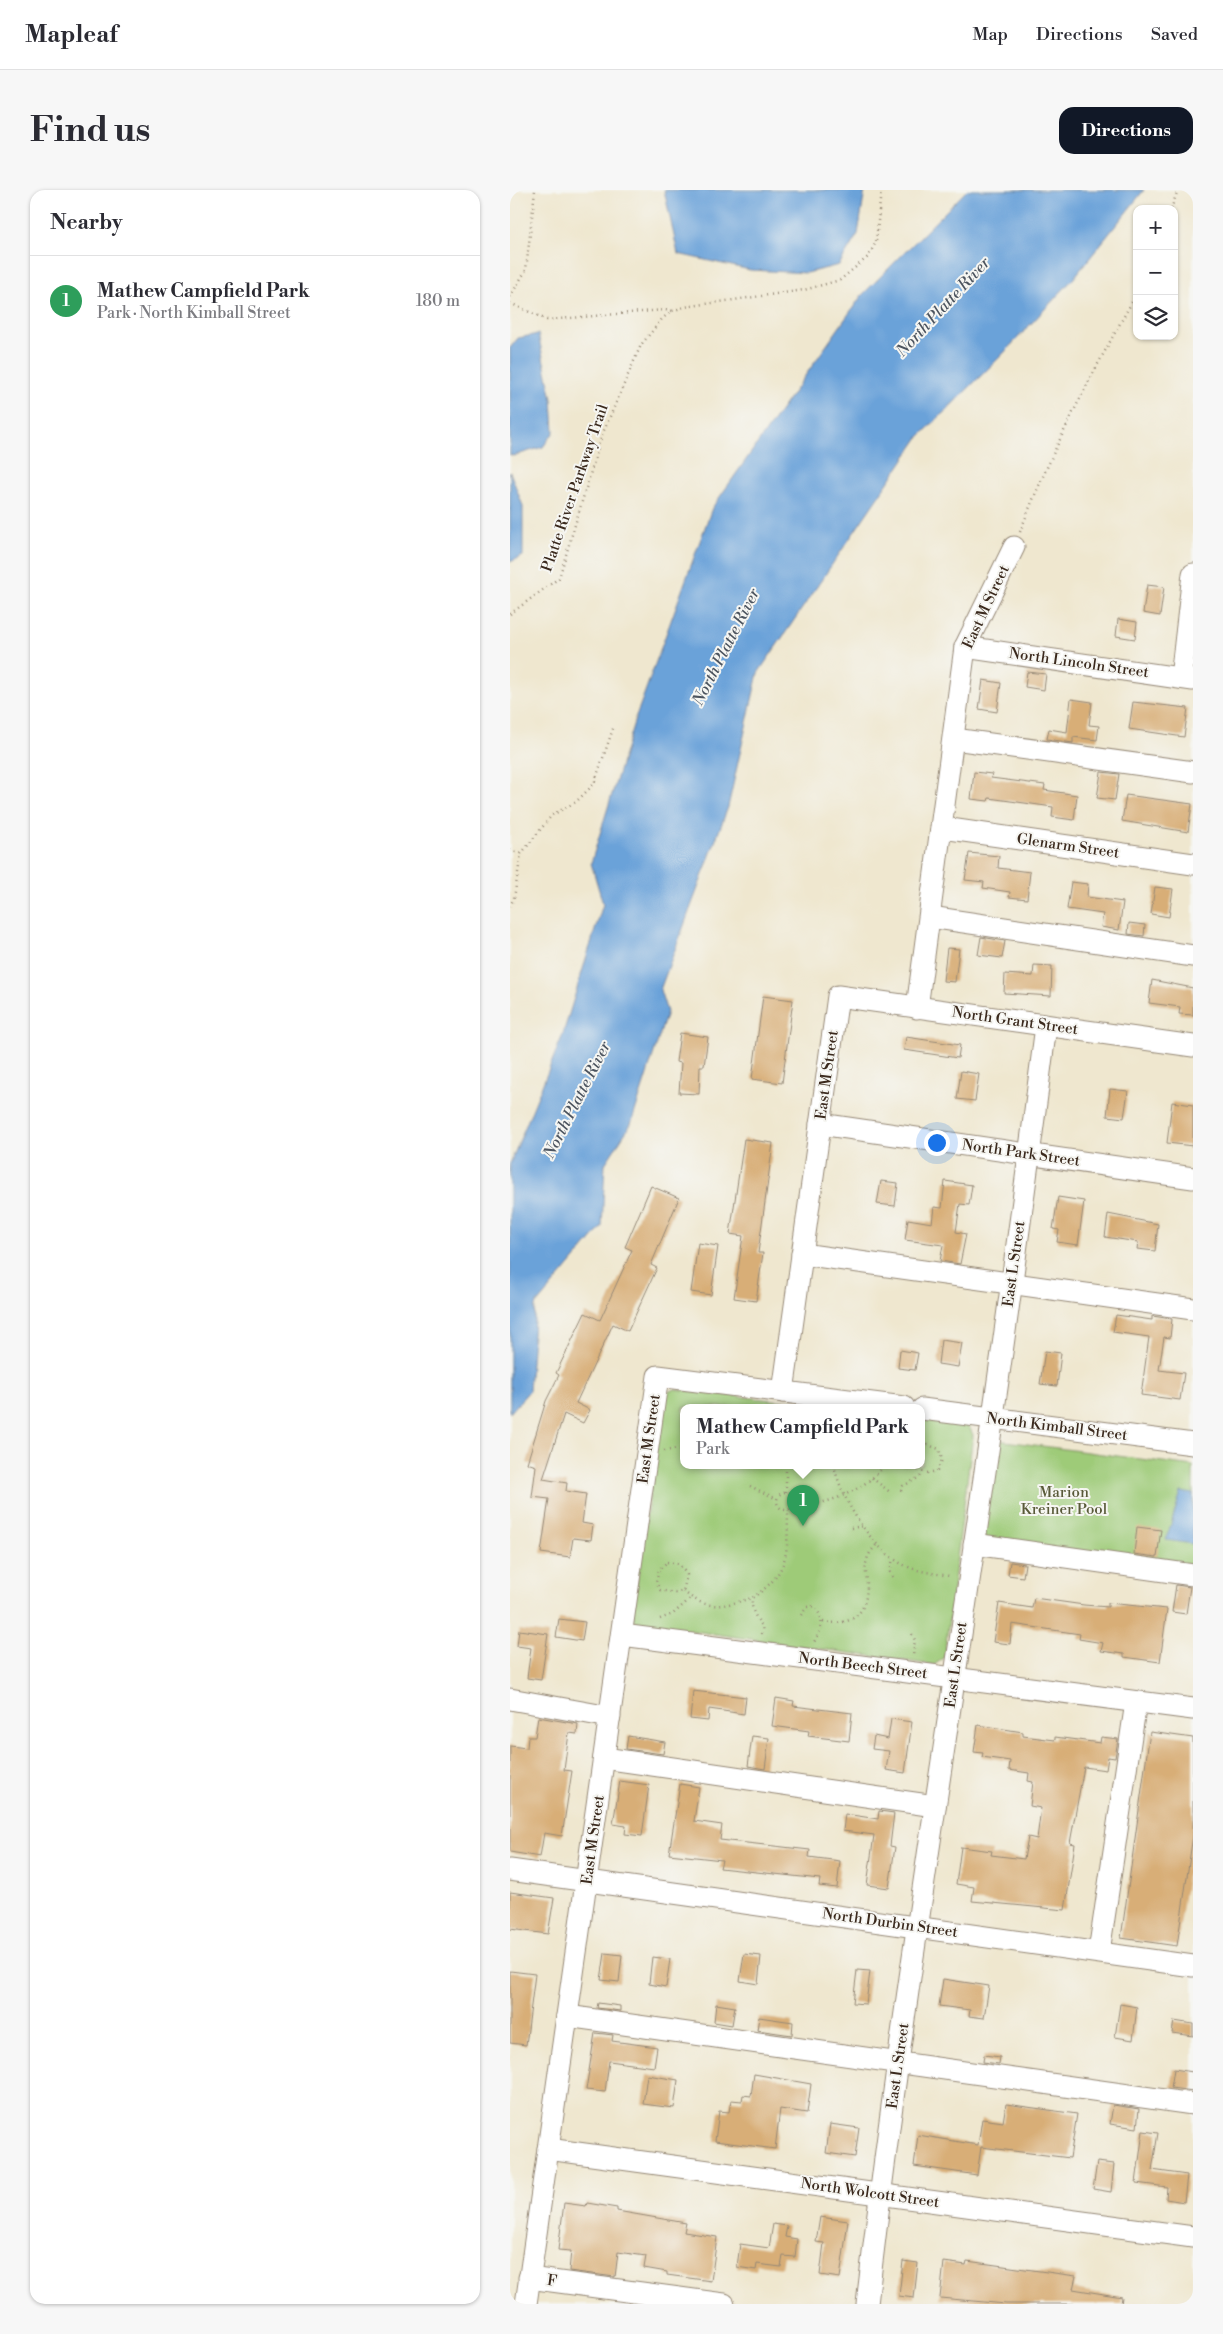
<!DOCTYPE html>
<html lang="en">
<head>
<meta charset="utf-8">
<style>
	:root { --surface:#fff; --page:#f7f7f7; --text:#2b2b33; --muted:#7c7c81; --line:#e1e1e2; --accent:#111827 }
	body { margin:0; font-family:"Libre Bodoni",serif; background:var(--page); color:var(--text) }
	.controls { position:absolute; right:15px; top:15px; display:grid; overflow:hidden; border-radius:10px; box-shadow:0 1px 4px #0004 }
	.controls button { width:45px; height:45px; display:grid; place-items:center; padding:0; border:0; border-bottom:1px solid var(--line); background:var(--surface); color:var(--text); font:25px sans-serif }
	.you { position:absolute; left:426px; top:952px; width:18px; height:18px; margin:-12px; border:4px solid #fff; border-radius:50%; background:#1a73e8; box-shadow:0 0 0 8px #1a73e833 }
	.badge { display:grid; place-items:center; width:32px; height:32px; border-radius:50%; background:var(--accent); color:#fff; font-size:16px; font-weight:700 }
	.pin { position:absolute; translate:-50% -41px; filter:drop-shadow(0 1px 2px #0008) }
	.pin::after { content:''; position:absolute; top:26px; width:18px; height:15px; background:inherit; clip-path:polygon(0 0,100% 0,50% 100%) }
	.popup { position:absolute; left:170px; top:1214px; width:245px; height:65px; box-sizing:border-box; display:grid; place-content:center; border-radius:10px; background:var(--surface); filter:drop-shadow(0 1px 4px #0005); font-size:16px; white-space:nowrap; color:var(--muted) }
	.popup b { font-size:19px; color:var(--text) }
	.popup::after { content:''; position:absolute; left:50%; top:100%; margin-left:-10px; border:10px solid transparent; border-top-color:var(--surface) }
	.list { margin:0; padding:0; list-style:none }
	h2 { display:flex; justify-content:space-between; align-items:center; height:65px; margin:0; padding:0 20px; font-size:21px }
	h2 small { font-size:16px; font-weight:400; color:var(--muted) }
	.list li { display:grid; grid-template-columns:32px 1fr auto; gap:15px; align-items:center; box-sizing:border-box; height:90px; padding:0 20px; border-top:1px solid var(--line) }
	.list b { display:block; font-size:19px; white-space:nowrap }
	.list p { margin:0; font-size:16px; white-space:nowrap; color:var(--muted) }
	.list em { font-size:16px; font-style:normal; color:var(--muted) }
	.icon { flex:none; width:28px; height:28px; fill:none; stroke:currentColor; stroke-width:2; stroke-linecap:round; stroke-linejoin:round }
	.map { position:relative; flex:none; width:683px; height:2114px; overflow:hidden; border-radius:15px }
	header { display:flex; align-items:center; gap:30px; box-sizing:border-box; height:70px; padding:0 25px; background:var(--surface); border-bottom:1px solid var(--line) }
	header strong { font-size:24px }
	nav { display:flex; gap:28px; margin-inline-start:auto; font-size:18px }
	.intro { display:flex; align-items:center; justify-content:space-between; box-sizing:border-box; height:120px; padding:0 30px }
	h1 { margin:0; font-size:35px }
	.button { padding:12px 22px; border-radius:15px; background:var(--accent); color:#fff; font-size:18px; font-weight:700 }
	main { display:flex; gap:30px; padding:0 30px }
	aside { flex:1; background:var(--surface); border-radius:15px; box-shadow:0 1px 4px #0004 }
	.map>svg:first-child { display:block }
</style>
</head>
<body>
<header>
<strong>Mapleaf</strong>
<nav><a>Map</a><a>Directions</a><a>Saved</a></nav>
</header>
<div class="intro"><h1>Find us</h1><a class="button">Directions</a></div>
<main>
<aside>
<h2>Nearby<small></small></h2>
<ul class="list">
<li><span class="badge" style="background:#2e9e5b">1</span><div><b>Mathew Campfield Park</b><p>Park · North Kimball Street</p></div><em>180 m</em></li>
</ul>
</aside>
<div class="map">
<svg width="683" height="2114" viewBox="0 0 683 2114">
	<rect width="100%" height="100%" fill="#f6f6f2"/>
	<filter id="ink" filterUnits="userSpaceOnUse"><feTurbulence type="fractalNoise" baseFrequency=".02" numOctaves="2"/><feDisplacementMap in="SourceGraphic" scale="10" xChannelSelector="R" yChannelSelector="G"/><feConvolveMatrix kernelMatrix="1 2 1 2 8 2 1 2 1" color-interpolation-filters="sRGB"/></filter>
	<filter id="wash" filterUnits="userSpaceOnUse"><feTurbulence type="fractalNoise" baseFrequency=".0096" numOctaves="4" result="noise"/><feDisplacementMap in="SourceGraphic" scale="20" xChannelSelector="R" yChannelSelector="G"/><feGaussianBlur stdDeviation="1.12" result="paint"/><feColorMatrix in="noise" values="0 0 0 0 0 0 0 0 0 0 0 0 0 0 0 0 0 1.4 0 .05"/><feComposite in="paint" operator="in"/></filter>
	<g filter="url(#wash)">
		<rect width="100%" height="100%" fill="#efe7cf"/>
		<g fill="#9ecb78" stroke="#6c7a4b">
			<polygon points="164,1199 324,1217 174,1217 174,1275 412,1275 412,1227 457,1232 463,1245 434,1468 424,1475 127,1433 122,1427 154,1204"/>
			<polygon points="487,1250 683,1276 683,1379 473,1351"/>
		</g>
		<g fill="#6ba2d9" stroke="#53667c">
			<polygon points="154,0 355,0 348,44 329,75 297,83 240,80 168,64"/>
			<polygon points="457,0 634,0 563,89 490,167 409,247 248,483 218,617 150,800 157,822 121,934 95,974 92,1037 25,1116 19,1201 0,1223 0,974 52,847 93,714 81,673 124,532 202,318 352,105"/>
			<polygon points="28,144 42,209 44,242 33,257 3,266 0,265 0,158 8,148"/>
			<polygon points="0,282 13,316 13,366 0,372"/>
			<polygon points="671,1302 683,1304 683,1354 656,1350"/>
		</g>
		<g id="blocks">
			<g fill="#d8ae77">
				<polygon points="637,395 654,397 650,426 633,423"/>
				<polygon points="608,429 627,432 625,449 606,446"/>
				<polygon points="517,482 536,484 534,500 515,497"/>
				<polygon points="473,490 491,493 487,522 469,519"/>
				<polygon points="561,509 582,512 579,535 589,536 587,550 563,547 563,553 537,549 539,539 557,542"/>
				<polygon points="623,512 678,518 674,547 619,539"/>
				<polygon points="464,582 482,584 481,588 535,595 534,600 567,605 564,630 542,627 543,617 479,608 478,611 461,609"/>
				<polygon points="591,582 609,584 605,610 587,608"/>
				<polygon points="616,605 682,614 678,642 612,631"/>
				<polygon points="459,663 489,666 488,678 520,682 517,709 499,707 500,702 473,698 474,692 455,690"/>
				<polygon points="561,692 578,694 577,707 613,712 609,740 591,737 593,724 557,719"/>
				<polygon points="645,697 663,699 659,727 641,724"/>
				<polygon points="619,733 635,735 634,746 618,744"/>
				<polygon points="471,747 495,751 492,768 468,765"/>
				<polygon points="437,758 449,759 445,792 433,791"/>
				<polygon points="524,775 542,776 541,806 494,803 495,784 523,786"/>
				<polygon points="642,790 683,798 683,825 669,824 670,817 639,813"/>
				<polygon points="253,806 283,810 272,893 242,889"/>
				<polygon points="170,843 198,847 194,876 190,876 189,904 169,903 171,873 166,872"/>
				<polygon points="396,847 450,855 448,868 394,860"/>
				<polygon points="451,881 469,884 465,911 447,909"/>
				<polygon points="600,899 618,901 614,928 597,926"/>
				<polygon points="662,912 683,915 683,956 657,953"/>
				<polygon points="234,949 263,953 248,1063 253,1063 246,1111 224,1108 233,1046 220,1044"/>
				<polygon points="371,991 388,993 385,1016 367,1014"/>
				<polygon points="435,991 462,995 459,1015 450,1014 446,1042 456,1044 450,1074 430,1071 433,1055 395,1050 398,1029 422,1033 424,1017 432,1018"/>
				<polygon points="141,996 169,1008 141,1075 147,1078 118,1141 103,1134 66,1213 80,1220 73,1233 54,1224 33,1289 57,1293 56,1301 76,1304 72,1333 83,1335 81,1350 63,1348 60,1367 31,1363 39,1309 22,1307 26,1276 17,1273 36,1211 49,1185 46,1183 75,1123 90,1130 122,1060 115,1057"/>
				<polygon points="548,1007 574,1011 568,1055 547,1052 549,1040 543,1039"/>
				<polygon points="598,1024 648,1034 645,1061 627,1059 628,1052 595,1047"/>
				<polygon points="188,1053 208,1056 201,1105 181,1102"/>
				<polygon points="606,1125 642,1130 642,1126 662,1129 660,1148 654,1147 649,1180 674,1183 670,1210 631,1205 639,1147 603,1142"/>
				<polygon points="431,1150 452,1153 448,1177 428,1174"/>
				<polygon points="390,1160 408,1163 405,1180 388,1178"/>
				<polygon points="535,1161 551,1163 547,1196 530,1194"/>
				<polygon points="627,1337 651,1340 647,1367 624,1364"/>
				<polygon points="500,1372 515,1374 513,1387 498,1385"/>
				<polygon points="666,1395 680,1397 676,1424 662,1422"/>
				<polygon points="524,1408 574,1415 598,1417 598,1413 657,1419 650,1472 614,1467 614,1464 591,1461 593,1453 569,1449 570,1444 502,1434 500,1454 483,1452 489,1413 522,1418"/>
				<polygon points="49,1429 75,1432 72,1451 46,1447"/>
				<polygon points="9,1440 38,1444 31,1490 17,1488 21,1458 7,1456"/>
				<polygon points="183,1501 236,1507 234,1524 199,1519 198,1531 180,1529"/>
				<polygon points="266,1508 284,1511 283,1516 342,1523 339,1551 298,1546 299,1541 262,1536"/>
				<polygon points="28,1527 68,1534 67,1544 59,1543 54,1580 62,1581 52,1646 34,1643 30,1667 0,1662 0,1556 17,1558 18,1547 25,1547"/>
				<polygon points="381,1529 402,1532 395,1583 376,1580 379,1561 362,1559 364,1546 378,1549"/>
				<polygon points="468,1535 513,1542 513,1546 545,1550 545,1547 590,1553 591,1547 608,1549 605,1568 598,1567 596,1580 574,1577 560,1653 565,1654 555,1720 462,1711 464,1697 446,1694 451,1657 482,1661 481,1665 514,1669 518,1647 527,1649 531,1618 520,1616 523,1592 518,1591 519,1583 499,1580 500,1571 472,1567 473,1563 464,1562"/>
				<polygon points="640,1542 683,1548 683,1645 667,1756 611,1748"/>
				<polygon points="118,1546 155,1552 153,1564 116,1559"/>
				<polygon points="242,1546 259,1548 255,1579 238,1576"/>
				<polygon points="110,1591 139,1595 132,1646 115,1644 116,1636 103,1634"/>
				<polygon points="170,1594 189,1597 184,1631 212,1635 210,1650 300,1660 299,1667 330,1671 327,1698 309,1696 310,1689 210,1678 212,1670 159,1664"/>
				<polygon points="369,1621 384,1623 380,1656 385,1657 379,1698 357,1695 364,1645 333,1641 335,1624 368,1629"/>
				<polygon points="0,1702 44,1708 38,1744 0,1739"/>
				<polygon points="95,1763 112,1765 109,1792 91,1790"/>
				<polygon points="234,1764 251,1766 248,1794 230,1791"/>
				<polygon points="142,1767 160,1769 156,1797 139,1794"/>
				<polygon points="347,1780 360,1781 356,1814 343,1813"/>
				<polygon points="0,1781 25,1784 16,1855 0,1853"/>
				<polygon points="433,1789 479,1796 474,1828 459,1826 460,1820 429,1816"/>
				<polygon points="88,1813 110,1816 110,1821 87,1818"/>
				<polygon points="206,1814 225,1817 222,1835 204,1832"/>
				<polygon points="610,1814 627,1817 623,1850 605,1847"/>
				<polygon points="249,1827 283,1832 282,1845 247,1840"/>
				<polygon points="664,1831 683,1834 683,1846 662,1843"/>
				<polygon points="85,1843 103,1845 102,1851 147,1857 144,1877 99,1871 95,1902 76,1900"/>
				<polygon points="474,1865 490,1867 489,1874 473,1872"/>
				<polygon points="664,1879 683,1882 683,1901 661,1898"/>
				<polygon points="244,1884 301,1894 297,1923 270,1919 265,1959 205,1951 209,1921 219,1922 221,1910 232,1911 233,1905 241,1906"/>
				<polygon points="137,1885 168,1890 164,1918 133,1914"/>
				<polygon points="496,1914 567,1924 560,1968 471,1957 467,1985 404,1976 408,1945 468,1955 472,1929 493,1932"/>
				<polygon points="603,1915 629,1919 627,1938 600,1934"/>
				<polygon points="320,1934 349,1938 345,1967 316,1963"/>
				<polygon points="633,1941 648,1943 642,1980 677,1985 674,2012 656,2009 657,1997 626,1993"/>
				<polygon points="587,1972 604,1974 601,2002 583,1999"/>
				<polygon points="54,2013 76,2016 77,2013 107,2018 107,2021 176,2033 174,2042 207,2047 201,2091 157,2085 157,2082 134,2078 136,2066 108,2062 105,2087 59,2081 61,2061 48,2060"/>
				<polygon points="310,2027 338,2031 330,2088 310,2085 314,2053 306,2052"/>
				<polygon points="263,2034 277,2036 275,2047 287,2049 285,2067 273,2066 271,2077 247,2074 246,2080 227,2077 230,2054 259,2058"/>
				<polygon points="393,2071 408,2073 404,2108 389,2106"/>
				<polygon points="457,2071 566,2086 563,2099 612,2107 611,2114 496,2114 430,2108 434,2072 456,2075"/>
			</g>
		</g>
	</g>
	<g filter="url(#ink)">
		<use href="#blocks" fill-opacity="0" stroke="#958876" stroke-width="1"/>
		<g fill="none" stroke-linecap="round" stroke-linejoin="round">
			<defs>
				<g id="minor">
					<polyline points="455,457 683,490"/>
					<polyline points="671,488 683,384"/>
					<polyline points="444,549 683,582"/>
					<polyline points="433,638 683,674"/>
					<polyline points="420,727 683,766"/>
					<polyline points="407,818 455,457 504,357"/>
					<polyline points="310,934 683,988"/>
					<polyline points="292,1064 683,1119"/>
					<polyline points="273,1202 328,806 683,856"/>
					<polyline points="412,1219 683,1254"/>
					<polyline points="464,1354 683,1385"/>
					<polyline points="112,1445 683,1519"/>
					<polyline points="0,1509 100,1527"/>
					<polyline points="94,1568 425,1616"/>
					<polyline points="0,1680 683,1776"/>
					<polyline points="589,1762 626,1512"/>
					<polyline points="57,1826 683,1914"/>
					<polyline points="38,1959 683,2047"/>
					<polyline points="19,2088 214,2114"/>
					<polyline points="16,2114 148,1186 394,1217"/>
					<path d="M 357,2114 C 381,1906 413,1698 444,1491 C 477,1273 508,1054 536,836"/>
				</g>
			</defs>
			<use href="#minor" stroke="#958876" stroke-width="23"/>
			<g stroke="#958876" stroke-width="2.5" stroke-dasharray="1 4" stroke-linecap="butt">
				<polyline points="661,19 668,0"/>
				<polyline points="0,107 16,80 25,0"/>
				<polyline points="0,113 37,130 154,120 162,121"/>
				<path d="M 510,342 C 542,259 583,181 627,103"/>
				<polyline points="0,424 49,388 92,245 131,155 152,129 162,121 174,117 294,100 330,90 358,67 366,52 371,0"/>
				<polyline points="0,660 11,664 4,708 0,716"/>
				<polyline points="11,664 42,625 66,612 84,594 104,536"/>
				<polyline points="154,1261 167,1259 174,1262"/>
				<path d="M 324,1275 C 331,1309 361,1359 394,1375 C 408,1382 424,1383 439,1386"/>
				<polyline points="406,1275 408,1280 417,1283 427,1281 432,1270 429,1259 418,1255 412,1259"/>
				<polyline points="362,1288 380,1302"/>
				<polyline points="240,1296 267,1309"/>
				<polyline points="391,1301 393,1296 410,1287 413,1282"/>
				<circle cx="276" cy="1311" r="9"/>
				<polyline points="276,1302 276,1275"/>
				<path d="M 284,1315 C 316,1317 355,1300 375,1275"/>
				<polyline points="341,1338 354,1336"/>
				<polygon points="157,1372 169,1374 177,1385 173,1401 165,1403 150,1400 146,1392 149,1380"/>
				<polyline points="383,1387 380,1382 383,1369"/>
				<path d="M 173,1401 C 198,1422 213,1416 242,1408"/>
				<path d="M 291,1425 L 297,1417 L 304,1416 C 315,1429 313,1438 304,1452"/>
				<polyline points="150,1429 163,1424 181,1408"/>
				<path d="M 313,1432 C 342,1436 357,1425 357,1394 C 357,1386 354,1378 357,1370 C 358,1364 363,1359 367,1354"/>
				<path d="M 251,1444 L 253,1437 C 245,1427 241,1420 242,1408 C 281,1382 277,1362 278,1320"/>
				<polyline points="402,1444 405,1450 403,1466"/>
			</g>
			<use href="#minor" stroke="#fff" stroke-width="21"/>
		</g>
	</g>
	<g text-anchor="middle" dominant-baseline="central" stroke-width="4" stroke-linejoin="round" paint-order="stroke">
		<g font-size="15" fill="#3b2a1e" stroke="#f6f6f2">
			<text transform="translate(65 298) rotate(-71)">Platte River Parkway Trail</text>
			<text transform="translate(476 417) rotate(-65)">East M Street</text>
			<text transform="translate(569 473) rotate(8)">North Lincoln Street</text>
			<text transform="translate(558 656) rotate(8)">Glenarm Street</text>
			<text transform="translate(505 831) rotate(8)">North Grant Street</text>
			<text transform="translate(317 885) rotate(-82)">East M Street</text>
			<text transform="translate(511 963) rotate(8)">North Park Street</text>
			<text transform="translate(504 1074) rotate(-82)">East L Street</text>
			<text transform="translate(547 1237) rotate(7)">North Kimball Street</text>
			<text transform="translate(139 1249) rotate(-82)">East M Street</text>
			<text transform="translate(446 1475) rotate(-82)">East L Street</text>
			<text transform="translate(353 1476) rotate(7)">North Beech Street</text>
			<text transform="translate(83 1650) rotate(-82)">East M Street</text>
			<text transform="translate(380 1733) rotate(8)">North Durbin Street</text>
			<text transform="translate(388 1876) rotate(-82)">East L Street</text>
			<text transform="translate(360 2003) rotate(8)">North Wolcott Street</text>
			<text transform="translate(42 2091) rotate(8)">F</text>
		</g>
		<g font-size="15" fill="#595a39" stroke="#f6f6f2">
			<text x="554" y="1302">Marion<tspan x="554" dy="17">Kreiner Pool</tspan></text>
		</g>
		<g font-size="16" font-style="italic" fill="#4c545f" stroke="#f6f6f2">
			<text transform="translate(433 117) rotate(-47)">North Platte River</text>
			<text transform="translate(216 457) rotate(-63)">North Platte River</text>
			<text transform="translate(67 910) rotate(-63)">North Platte River</text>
		</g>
	</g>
</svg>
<div class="controls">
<button>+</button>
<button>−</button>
<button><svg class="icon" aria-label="layers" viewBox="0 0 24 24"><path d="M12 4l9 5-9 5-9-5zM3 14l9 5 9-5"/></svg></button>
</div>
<div class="you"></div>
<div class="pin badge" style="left:293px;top:1336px;background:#2e9e5b">1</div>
<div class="popup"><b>Mathew Campfield Park</b>Park</div>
</div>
</main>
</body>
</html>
